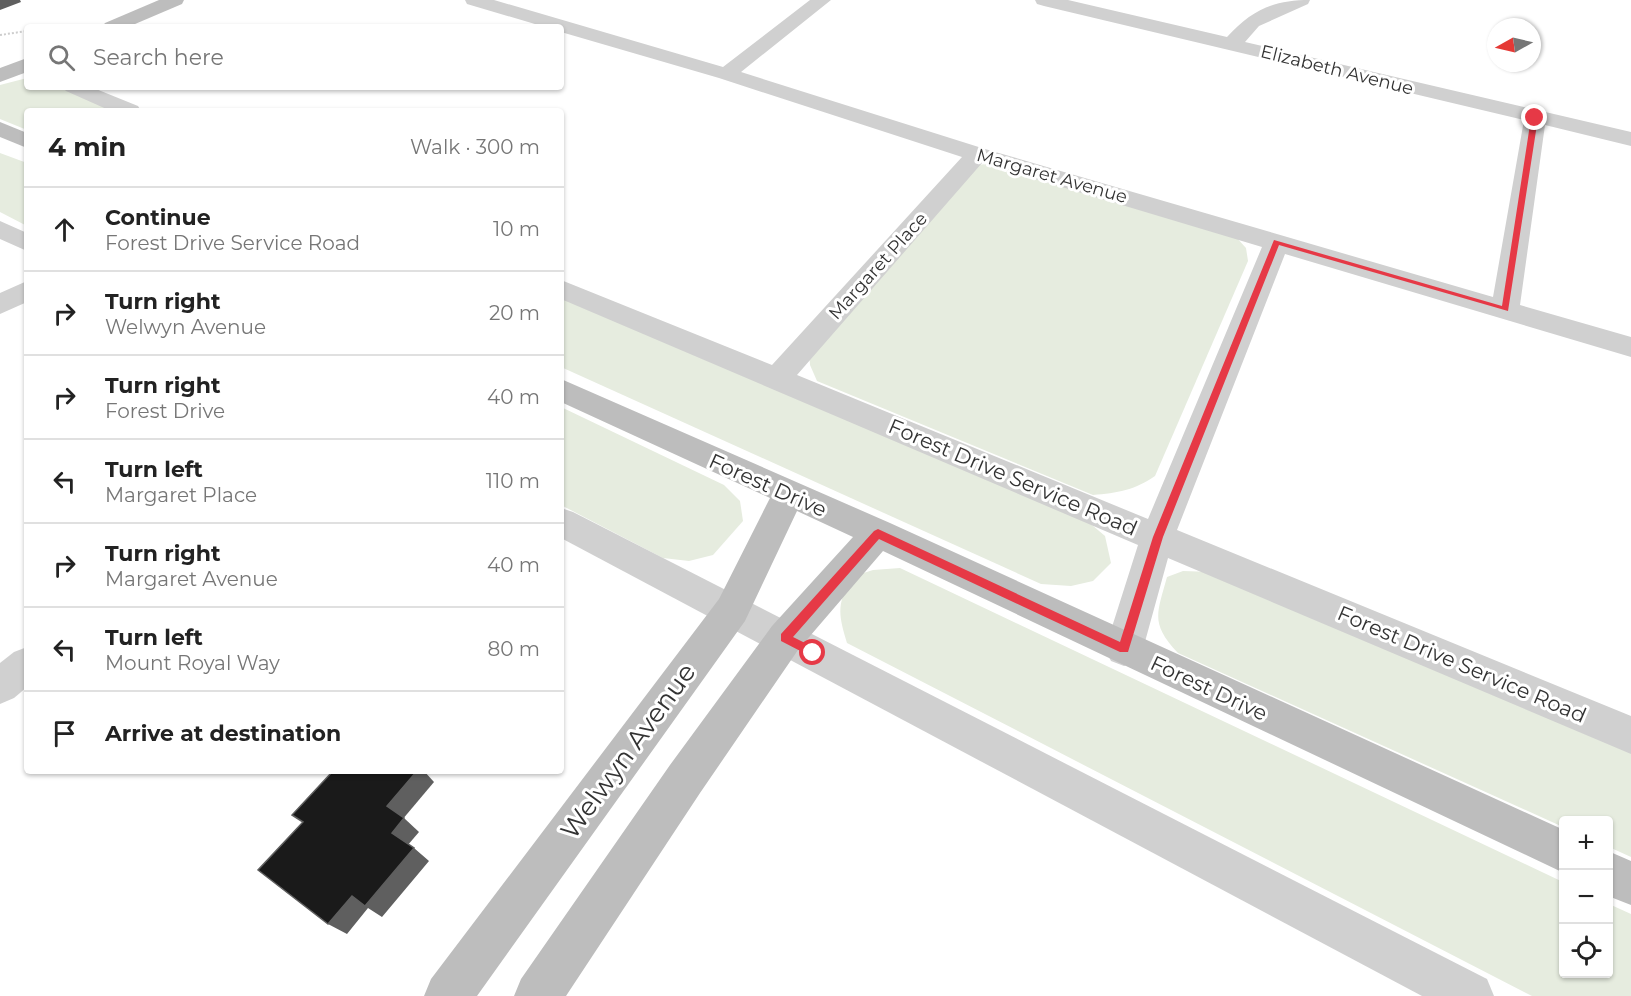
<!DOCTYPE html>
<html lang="en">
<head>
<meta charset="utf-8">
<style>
	:root { --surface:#fff; --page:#f2f2f2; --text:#222; --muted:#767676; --line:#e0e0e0 }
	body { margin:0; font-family:Montserrat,sans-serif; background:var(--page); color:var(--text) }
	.controls { position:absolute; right:18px; bottom:18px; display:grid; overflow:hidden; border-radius:6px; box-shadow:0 2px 4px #0004 }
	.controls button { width:54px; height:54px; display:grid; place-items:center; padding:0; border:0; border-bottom:2px solid var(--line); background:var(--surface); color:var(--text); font:30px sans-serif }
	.compass { position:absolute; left:1487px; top:18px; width:54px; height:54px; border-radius:50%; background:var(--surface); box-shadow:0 2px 4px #0004; rotate:262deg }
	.stop { position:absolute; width:18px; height:18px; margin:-14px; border:4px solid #e63946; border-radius:50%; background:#fff }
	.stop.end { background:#e63946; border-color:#fff; box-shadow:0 2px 6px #0008 }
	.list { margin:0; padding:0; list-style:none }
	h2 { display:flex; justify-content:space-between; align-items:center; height:78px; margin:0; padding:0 24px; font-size:26px }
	h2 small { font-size:20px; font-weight:400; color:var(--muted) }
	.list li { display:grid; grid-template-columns:39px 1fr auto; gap:18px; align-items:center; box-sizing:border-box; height:84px; padding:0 24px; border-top:2px solid var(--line) }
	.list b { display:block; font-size:22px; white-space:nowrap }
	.list p { margin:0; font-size:20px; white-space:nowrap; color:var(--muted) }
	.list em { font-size:20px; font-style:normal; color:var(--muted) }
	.icon { flex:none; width:33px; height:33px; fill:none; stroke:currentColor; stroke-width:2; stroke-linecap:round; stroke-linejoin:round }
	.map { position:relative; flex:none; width:1631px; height:996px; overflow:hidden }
	.search { position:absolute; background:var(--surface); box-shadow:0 2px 4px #0004; left:24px; top:24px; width:540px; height:66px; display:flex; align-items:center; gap:15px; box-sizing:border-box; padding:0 21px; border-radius:6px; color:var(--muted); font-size:22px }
	.panel { position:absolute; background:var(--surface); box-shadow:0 2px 4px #0004; left:24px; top:108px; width:540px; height:666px; border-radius:6px }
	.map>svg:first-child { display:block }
</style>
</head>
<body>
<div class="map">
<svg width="1631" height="996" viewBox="0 0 1631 996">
	<rect width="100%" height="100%" fill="#fff"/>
	<g fill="#e6ecdf">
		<polygon points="27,78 27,87 59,87 118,111 27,111 27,130 0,119 0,85"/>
		<polygon points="0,153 27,163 27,226 0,212"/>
		<path d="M 988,164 L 1236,237 L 1246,248 L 1248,261 L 1155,476 C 1135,490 1117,493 1093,495 L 817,381 L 810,365 L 809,351 L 974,165 Z"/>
		<polygon points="561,298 1085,519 1105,536 1111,563 1093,581 1071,586 1041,584 561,367"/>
		<polygon points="561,407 724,485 740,501 743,521 713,555 689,561 663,558 561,505"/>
		<path d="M 900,568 L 1563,882 L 1564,974 L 1608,974 L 1609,904 L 1631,914 L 1631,996 L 1532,996 L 847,643 C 838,613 837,606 851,577 L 873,570 Z"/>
		<path d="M 1183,571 L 1212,572 L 1631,749 L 1631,857 L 1609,847 L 1608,820 L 1564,820 L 1563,827 L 1178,653 C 1150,623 1157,614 1167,577 Z"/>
	</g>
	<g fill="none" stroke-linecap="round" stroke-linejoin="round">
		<polyline stroke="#cdcdcd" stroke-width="2" stroke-dasharray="2 2" stroke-linecap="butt" points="0,35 27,31"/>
		<g fill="#d0d0d0" fill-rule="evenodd">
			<path d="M 465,0 L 494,0 L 723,67 L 810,0 L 831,0 L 741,72 L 985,149 L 1493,297 L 1524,120 L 1044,6 L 1037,4 L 1035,0 L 1068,0 L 1227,37 C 1252,10 1273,0 1310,0 L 1308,4 L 1259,26 L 1245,42 L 1631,132 L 1631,146 L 1545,125 L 1520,305 L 1631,337 L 1631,357 L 1285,254 L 1177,530 L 1631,716 L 1631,754 L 1168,558 L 1143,649 L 1137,661 L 1124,666 L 1111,661 L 1105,649 L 1138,545 L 561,299 L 561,280 L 772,365 L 962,157 L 719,78 L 561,32 L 561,27 L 545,27 L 467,4 ZM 982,163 L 1262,247 L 1148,519 L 797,375 Z"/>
			<polygon points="62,87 91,87 138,106 141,111 111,111 66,91"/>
			<polygon points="0,221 27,233 27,251 0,239"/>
			<polygon points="27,281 27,302 0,314 0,293"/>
			<polygon points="561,508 573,512 1487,979 1494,996 1422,996 561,538"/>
			<polygon points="27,647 27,687 14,698 0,704 0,663 14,652"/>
		</g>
		<g fill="#bdbdbd" fill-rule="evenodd">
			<polygon points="159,0 184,0 182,4 128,27 102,27 105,23"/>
			<polygon points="27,58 27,72 0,82 0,68"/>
			<polygon points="0,122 27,133 27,148 0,137"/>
			<polygon points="561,379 890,523 1564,830 1564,873 883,551 798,650 700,793 566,996 514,996 521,979 670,765 772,626 853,537 797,511 745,621 477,996 424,996 431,979 719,599 770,498 561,402"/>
			<polygon points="1608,851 1631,861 1631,905 1608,896"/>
		</g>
	</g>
	<g fill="#5f5f5f">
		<polygon points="0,0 20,0 21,2 0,10"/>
		<polygon points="417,771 424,771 434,782 402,820 387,806"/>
		<polygon points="404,818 419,832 407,846 392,833"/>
		<polygon points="414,848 429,861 382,917 368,908 347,934 328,924 352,896"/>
	</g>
	<polygon fill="#1a1a1a" stroke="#5f5f5f" stroke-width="1.5" points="333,771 417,771 387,806 404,818 392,833 414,848 365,906 352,896 328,924 258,870 303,822 292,815"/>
	<polygon fill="#e63946" points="1535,116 1538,118 1508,311 1279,245 1163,537 1128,652 1120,652 879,539 793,637 817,649 817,656 810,656 781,641 781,634 874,531 878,529 1120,642 1153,537 1274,240 1502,306 1531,118"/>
	<g text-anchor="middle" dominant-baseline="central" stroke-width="6" stroke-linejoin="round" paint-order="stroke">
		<g font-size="18" fill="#333" stroke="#fff">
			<text transform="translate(1337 70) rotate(14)">Elizabeth Avenue</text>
			<text transform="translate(1052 176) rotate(16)">Margaret Avenue</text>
			<text transform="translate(878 266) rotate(-48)">Margaret Place</text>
		</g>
		<g font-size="21" fill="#333" stroke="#fff">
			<text transform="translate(1013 477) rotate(23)">Forest Drive Service Road</text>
			<text transform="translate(768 485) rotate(24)">Forest Drive</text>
			<text transform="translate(1462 664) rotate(23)">Forest Drive Service Road</text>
			<text transform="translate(1209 688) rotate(25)">Forest Drive</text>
		</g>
		<g font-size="26" fill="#333" stroke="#fff">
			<text transform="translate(628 751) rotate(-54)">Welwyn Avenue</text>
		</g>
	</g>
</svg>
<div class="controls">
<button>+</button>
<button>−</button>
<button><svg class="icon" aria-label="locate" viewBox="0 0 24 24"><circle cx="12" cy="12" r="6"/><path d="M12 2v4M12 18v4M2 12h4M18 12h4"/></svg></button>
</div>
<svg class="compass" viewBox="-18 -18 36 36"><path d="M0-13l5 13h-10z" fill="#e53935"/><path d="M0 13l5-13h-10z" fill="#767676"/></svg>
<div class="stop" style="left:813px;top:653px"></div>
<div class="stop end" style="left:1535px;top:118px"></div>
<div class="search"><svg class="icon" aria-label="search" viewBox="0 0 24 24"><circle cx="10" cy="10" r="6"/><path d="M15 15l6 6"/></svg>Search here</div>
<section class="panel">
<h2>4 min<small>Walk · 300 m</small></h2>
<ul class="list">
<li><svg class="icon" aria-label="ahead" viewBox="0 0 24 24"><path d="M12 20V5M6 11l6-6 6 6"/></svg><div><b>Continue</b><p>Forest Drive Service Road</p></div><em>10 m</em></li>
<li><svg class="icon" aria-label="right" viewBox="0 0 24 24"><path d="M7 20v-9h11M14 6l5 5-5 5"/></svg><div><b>Turn right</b><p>Welwyn Avenue</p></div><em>20 m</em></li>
<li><svg class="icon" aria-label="right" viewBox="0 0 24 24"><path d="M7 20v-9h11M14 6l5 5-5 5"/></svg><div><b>Turn right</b><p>Forest Drive</p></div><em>40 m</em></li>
<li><svg class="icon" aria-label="left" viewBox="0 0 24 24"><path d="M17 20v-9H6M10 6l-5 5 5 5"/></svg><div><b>Turn left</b><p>Margaret Place</p></div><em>110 m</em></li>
<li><svg class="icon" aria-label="right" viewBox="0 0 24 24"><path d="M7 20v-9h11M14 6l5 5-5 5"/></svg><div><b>Turn right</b><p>Margaret Avenue</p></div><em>40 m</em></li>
<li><svg class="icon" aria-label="left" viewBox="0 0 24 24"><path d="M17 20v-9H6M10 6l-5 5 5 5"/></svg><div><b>Turn left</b><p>Mount Royal Way</p></div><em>80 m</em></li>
<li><svg class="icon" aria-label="arrive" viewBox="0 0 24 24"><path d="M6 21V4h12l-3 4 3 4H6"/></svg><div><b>Arrive at destination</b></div></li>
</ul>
</section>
</div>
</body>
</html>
